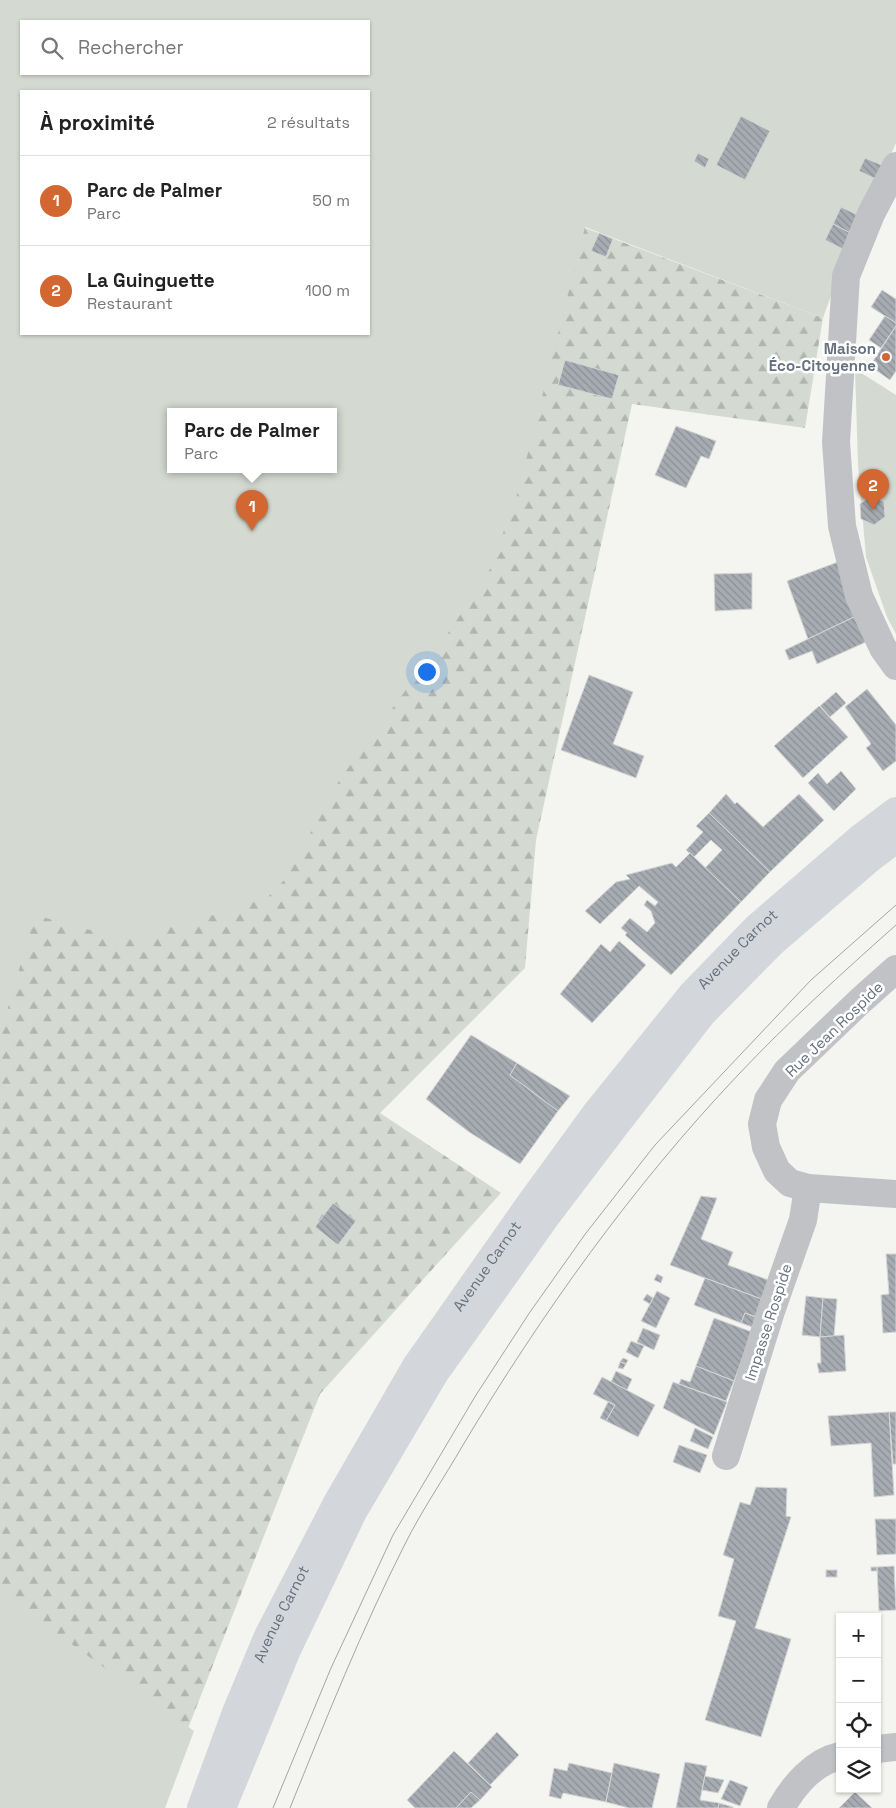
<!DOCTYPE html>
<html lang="fr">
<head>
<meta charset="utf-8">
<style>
	:root { --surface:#fff; --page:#f6f6f6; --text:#222; --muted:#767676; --line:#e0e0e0; --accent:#d36732 }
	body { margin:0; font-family:"Space Grotesk",sans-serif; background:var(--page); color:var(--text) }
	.controls { position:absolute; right:15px; bottom:15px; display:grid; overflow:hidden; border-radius:0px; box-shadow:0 1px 4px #0004 }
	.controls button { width:45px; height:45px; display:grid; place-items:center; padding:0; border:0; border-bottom:1px solid var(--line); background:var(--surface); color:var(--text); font:25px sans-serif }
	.you { position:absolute; left:426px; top:671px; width:18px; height:18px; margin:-12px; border:4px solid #fff; border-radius:50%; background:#1a73e8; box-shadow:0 0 0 8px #1a73e833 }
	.badge { display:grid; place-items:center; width:32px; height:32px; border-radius:50%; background:var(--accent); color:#fff; font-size:16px; font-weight:700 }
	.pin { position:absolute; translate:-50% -41px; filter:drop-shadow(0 1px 2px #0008) }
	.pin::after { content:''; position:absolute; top:26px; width:18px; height:15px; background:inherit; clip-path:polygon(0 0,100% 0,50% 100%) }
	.popup { position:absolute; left:167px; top:408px; width:170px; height:65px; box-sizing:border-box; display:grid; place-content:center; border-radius:0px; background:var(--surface); filter:drop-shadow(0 1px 4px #0005); font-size:16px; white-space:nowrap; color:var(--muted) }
	.popup b { font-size:19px; color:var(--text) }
	.popup::after { content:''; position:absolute; left:50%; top:100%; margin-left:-10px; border:10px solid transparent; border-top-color:var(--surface) }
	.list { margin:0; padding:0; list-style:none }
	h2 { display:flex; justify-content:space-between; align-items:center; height:65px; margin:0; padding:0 20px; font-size:21px }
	h2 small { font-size:16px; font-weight:400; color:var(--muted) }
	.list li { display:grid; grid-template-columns:32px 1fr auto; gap:15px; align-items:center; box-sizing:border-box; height:90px; padding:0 20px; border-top:1px solid var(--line) }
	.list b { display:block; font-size:19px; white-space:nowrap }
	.list p { margin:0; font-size:16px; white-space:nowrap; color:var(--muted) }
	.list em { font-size:16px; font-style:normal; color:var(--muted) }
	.icon { flex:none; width:28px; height:28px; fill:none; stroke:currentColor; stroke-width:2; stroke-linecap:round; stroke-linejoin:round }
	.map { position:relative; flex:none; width:896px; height:1808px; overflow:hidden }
	.search { position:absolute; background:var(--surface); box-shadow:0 1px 4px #0004; left:20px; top:20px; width:350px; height:55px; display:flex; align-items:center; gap:12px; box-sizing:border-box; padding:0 18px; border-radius:0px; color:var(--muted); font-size:19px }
	.panel { position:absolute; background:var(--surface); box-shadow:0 1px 4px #0004; left:20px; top:90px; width:350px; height:245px; border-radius:0px }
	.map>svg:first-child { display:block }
</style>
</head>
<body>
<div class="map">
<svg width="896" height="1808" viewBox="0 0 896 1808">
	<defs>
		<pattern id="forest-firs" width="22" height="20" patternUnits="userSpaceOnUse" patternTransform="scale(1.25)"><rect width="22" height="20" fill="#d4dad2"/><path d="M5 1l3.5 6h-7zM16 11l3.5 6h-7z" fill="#b0b5b0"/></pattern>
		<pattern id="building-back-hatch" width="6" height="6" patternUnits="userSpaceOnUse" patternTransform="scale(1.25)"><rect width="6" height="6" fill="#a6acb2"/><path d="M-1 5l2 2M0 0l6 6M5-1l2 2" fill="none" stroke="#8b9096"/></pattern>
	</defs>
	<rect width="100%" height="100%" fill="#f4f4f0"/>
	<polygon fill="url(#forest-firs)" points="556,217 823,318 805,428 632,404 536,840 525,968 380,1113 501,1193 320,1394 181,1746 0,1808 0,583 333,536"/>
	<g fill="#d4dad2" fill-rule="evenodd">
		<path d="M 0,0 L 896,0 L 896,143 L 847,251 L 823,318 L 585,227 L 518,492 L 490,569 L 451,629 L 340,779 L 286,878 L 268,897 L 234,909 L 127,940 L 35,915 L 0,1035 ZM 21,21 L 369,21 L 369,74 L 21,74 ZM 21,91 L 369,91 L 369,334 L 21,334 ZM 171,412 L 333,412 L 333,470 L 171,470 Z"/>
		<polygon points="855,369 896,395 896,634 887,617 866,557 858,464"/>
		<polygon points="0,1585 26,1612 194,1731 165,1808 0,1808"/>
	</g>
	<g fill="url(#building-back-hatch)" stroke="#d5d5d3">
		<polygon points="741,116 770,131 745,180 716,165"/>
		<polygon points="698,153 709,159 705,168 694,161"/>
		<polygon points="865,158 884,166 878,180 859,171"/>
		<polygon points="841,207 862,217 854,235 833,224"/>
		<polygon points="833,224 854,235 847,251 825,240"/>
		<polygon points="599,233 613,239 606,257 591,251"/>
		<polygon points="882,290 896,299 896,323 871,307"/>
		<polygon points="885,316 896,323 896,326 881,348 869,340"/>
		<polygon points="896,326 896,371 890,380 870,366"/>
		<polygon points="565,360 619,375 612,399 558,385"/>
		<polygon points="676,426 716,441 709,459 701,456 686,488 655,475"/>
		<polygon points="872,495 884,502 885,517 874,525 861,519 860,504"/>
		<polygon points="838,562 856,616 808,639 787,581"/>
		<polygon points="752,573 752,609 715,611 714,574"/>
		<polygon points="856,616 866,642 817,664 812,651 789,660 785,650"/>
		<polygon points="589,675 633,692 613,744 644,756 636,778 561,750"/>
		<polygon points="867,689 896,725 896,761 883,771 866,748 871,744 845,707"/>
		<polygon points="836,692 846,703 830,717 820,706"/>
		<polygon points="819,706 848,737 803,778 774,746"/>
		<polygon points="841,771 856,789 834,811 808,783 818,773 827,784"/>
		<polygon points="726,794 735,804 737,802 763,827 799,794 824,820 770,872 709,813"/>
		<polygon points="709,813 770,872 741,902 705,868 722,850 711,840 694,857 686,850 703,832 696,826"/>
		<polygon points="690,853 741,902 671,975 625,935 627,933 621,928 630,918 647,932 655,923 651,911 644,905 647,900 655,906 658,902 639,886 600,924 585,911 616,882 630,879 626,875 672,863 676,867"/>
		<polygon points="619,941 646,965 592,1023 560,994 601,944 610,952"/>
		<polygon points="471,1035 517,1063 510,1075 558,1111 520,1164 469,1132 426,1099"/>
		<polygon points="517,1063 570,1096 558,1111 510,1075"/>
		<polygon points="701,1196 717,1198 701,1239 733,1252 728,1265 771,1281 764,1300 670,1265"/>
		<polygon points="333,1203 356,1221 338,1245 315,1227"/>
		<polygon points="886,1254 896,1254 896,1332 883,1333 881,1295 889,1294"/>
		<polygon points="657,1274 663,1277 661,1283 654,1280"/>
		<polygon points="705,1278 764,1300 757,1317 745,1313 741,1323 694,1305"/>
		<polygon points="657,1291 670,1298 656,1328 641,1321"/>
		<polygon points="647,1294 653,1298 650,1304 643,1300"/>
		<polygon points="806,1296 823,1298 820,1337 802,1335"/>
		<polygon points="823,1298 837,1299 834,1336 820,1337"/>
		<polygon points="745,1313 758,1318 755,1328 741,1323"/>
		<polygon points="714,1318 752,1332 734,1381 696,1366"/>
		<polygon points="643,1328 660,1335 654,1350 637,1342"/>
		<polygon points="844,1335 846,1371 819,1373 817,1363 821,1363 820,1337"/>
		<polygon points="631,1341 644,1346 638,1358 626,1352"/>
		<polygon points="623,1358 628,1360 626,1364 620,1362"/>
		<polygon points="620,1362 626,1364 623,1369 618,1368"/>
		<polygon points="696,1366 734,1381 726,1401 679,1384 681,1379 690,1382"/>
		<polygon points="616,1371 632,1379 627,1390 611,1382"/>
		<polygon points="602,1377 655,1405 638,1437 606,1421 615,1405 593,1394"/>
		<polygon points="673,1382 727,1402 714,1435 663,1408"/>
		<polygon points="608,1402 615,1405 606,1421 600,1418"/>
		<polygon points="889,1412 896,1412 896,1464 893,1464"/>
		<polygon points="889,1412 894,1495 874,1497 871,1443 831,1446 828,1416"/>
		<polygon points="695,1428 713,1437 708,1449 690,1441"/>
		<polygon points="679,1445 707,1455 700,1473 673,1462"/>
		<polygon points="756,1487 787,1488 786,1516 791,1517 755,1628 791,1639 761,1737 705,1720 736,1621 718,1616 734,1559 723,1555 740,1502 750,1505"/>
		<polygon points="875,1519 896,1519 896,1554 877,1555"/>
		<polygon points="894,1566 896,1610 879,1611 877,1567"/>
		<rect x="871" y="1567" width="6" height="4"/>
		<rect x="826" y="1570" width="11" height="7"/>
		<polygon points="497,1732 519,1755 490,1785 468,1763"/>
		<polygon points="454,1751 492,1787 480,1800 471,1792 456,1808 415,1808 407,1800"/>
		<polygon points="685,1762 707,1766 700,1800 719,1803 718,1808 676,1808"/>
		<polygon points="569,1763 612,1773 606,1802 563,1793 561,1799 549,1796 554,1768 567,1771"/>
		<polygon points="614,1763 660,1774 652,1808 629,1808 606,1802"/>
		<polygon points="705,1776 724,1780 718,1793 702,1790"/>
		<polygon points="730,1780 748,1787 740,1806 721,1799"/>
		<polygon points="471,1792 480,1800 471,1808 456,1808"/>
		<polygon points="855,1792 872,1808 839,1808"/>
		<polygon points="719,1803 733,1807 733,1808 718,1808"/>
	</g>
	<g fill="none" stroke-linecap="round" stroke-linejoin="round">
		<g stroke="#c0c2c6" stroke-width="28">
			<polyline points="896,166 871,214 846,276 836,442 842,526 859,596 883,648 896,666"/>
			<polyline points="896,969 859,1002 787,1071 768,1100 762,1124 766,1147 777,1171 790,1183 808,1188 896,1194"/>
			<polyline points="726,1456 771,1311 803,1220 808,1188"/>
			<polyline points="877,1749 896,1747"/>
			<path d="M 781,1808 C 794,1785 814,1762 840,1756"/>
		</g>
		<g stroke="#d3d7db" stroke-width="28">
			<path id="s1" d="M 201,1808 L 235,1715 L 268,1636 L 338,1501 L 416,1366 L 529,1205 L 596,1113 L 692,994 L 757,927 L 859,839 L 896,811"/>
			<polyline points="222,1808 287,1650 353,1512 435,1373 548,1214 615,1126 703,1013 772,943 872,857 896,839"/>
		</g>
		<g stroke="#a1a5aa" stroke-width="1">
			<polyline points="273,1808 331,1668 393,1535 476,1395 530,1312 586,1233 655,1145 811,980 896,905"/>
			<path d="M 290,1808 C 326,1719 362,1629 405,1544 C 422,1510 444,1478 463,1445 C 542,1313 632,1187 738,1075 C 788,1022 842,973 896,925"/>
		</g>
	</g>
	<circle fill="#d36732" stroke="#fff" stroke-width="2" cx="886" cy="357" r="5"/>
	<g text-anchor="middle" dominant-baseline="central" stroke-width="5" stroke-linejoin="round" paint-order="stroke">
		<g font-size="15" font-weight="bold" fill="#66717f" stroke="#fff" text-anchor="end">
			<text x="876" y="348">Maison<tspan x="876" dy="17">Éco-Citoyenne</tspan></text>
		</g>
		<g font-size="15" fill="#66717f" stroke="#fff">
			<text stroke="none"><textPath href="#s1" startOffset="1020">Avenue Carnot</textPath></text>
			<text transform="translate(834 1029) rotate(-44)">Rue Jean Rospide</text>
			<text stroke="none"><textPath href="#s1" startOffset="615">Avenue Carnot</textPath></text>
			<text transform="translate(768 1322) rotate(-72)">Impasse Rospide</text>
			<text stroke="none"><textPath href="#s1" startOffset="210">Avenue Carnot</textPath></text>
		</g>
	</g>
</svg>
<div class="controls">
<button>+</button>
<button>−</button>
<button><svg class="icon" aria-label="locate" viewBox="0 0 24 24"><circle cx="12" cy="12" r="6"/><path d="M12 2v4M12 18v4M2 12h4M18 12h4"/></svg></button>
<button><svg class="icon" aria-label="layers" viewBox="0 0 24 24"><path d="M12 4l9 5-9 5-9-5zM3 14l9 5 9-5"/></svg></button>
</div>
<div class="you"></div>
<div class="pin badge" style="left:252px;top:531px">1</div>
<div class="popup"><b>Parc de Palmer</b>Parc</div>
<div class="pin badge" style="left:873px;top:510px">2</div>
<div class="search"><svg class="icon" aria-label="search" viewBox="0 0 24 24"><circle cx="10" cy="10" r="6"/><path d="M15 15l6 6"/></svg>Rechercher</div>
<section class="panel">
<h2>À proximité<small>2 résultats</small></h2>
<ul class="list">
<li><span class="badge">1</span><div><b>Parc de Palmer</b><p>Parc</p></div><em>50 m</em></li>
<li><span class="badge">2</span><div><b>La Guinguette</b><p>Restaurant</p></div><em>100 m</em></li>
</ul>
</section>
</div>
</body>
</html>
